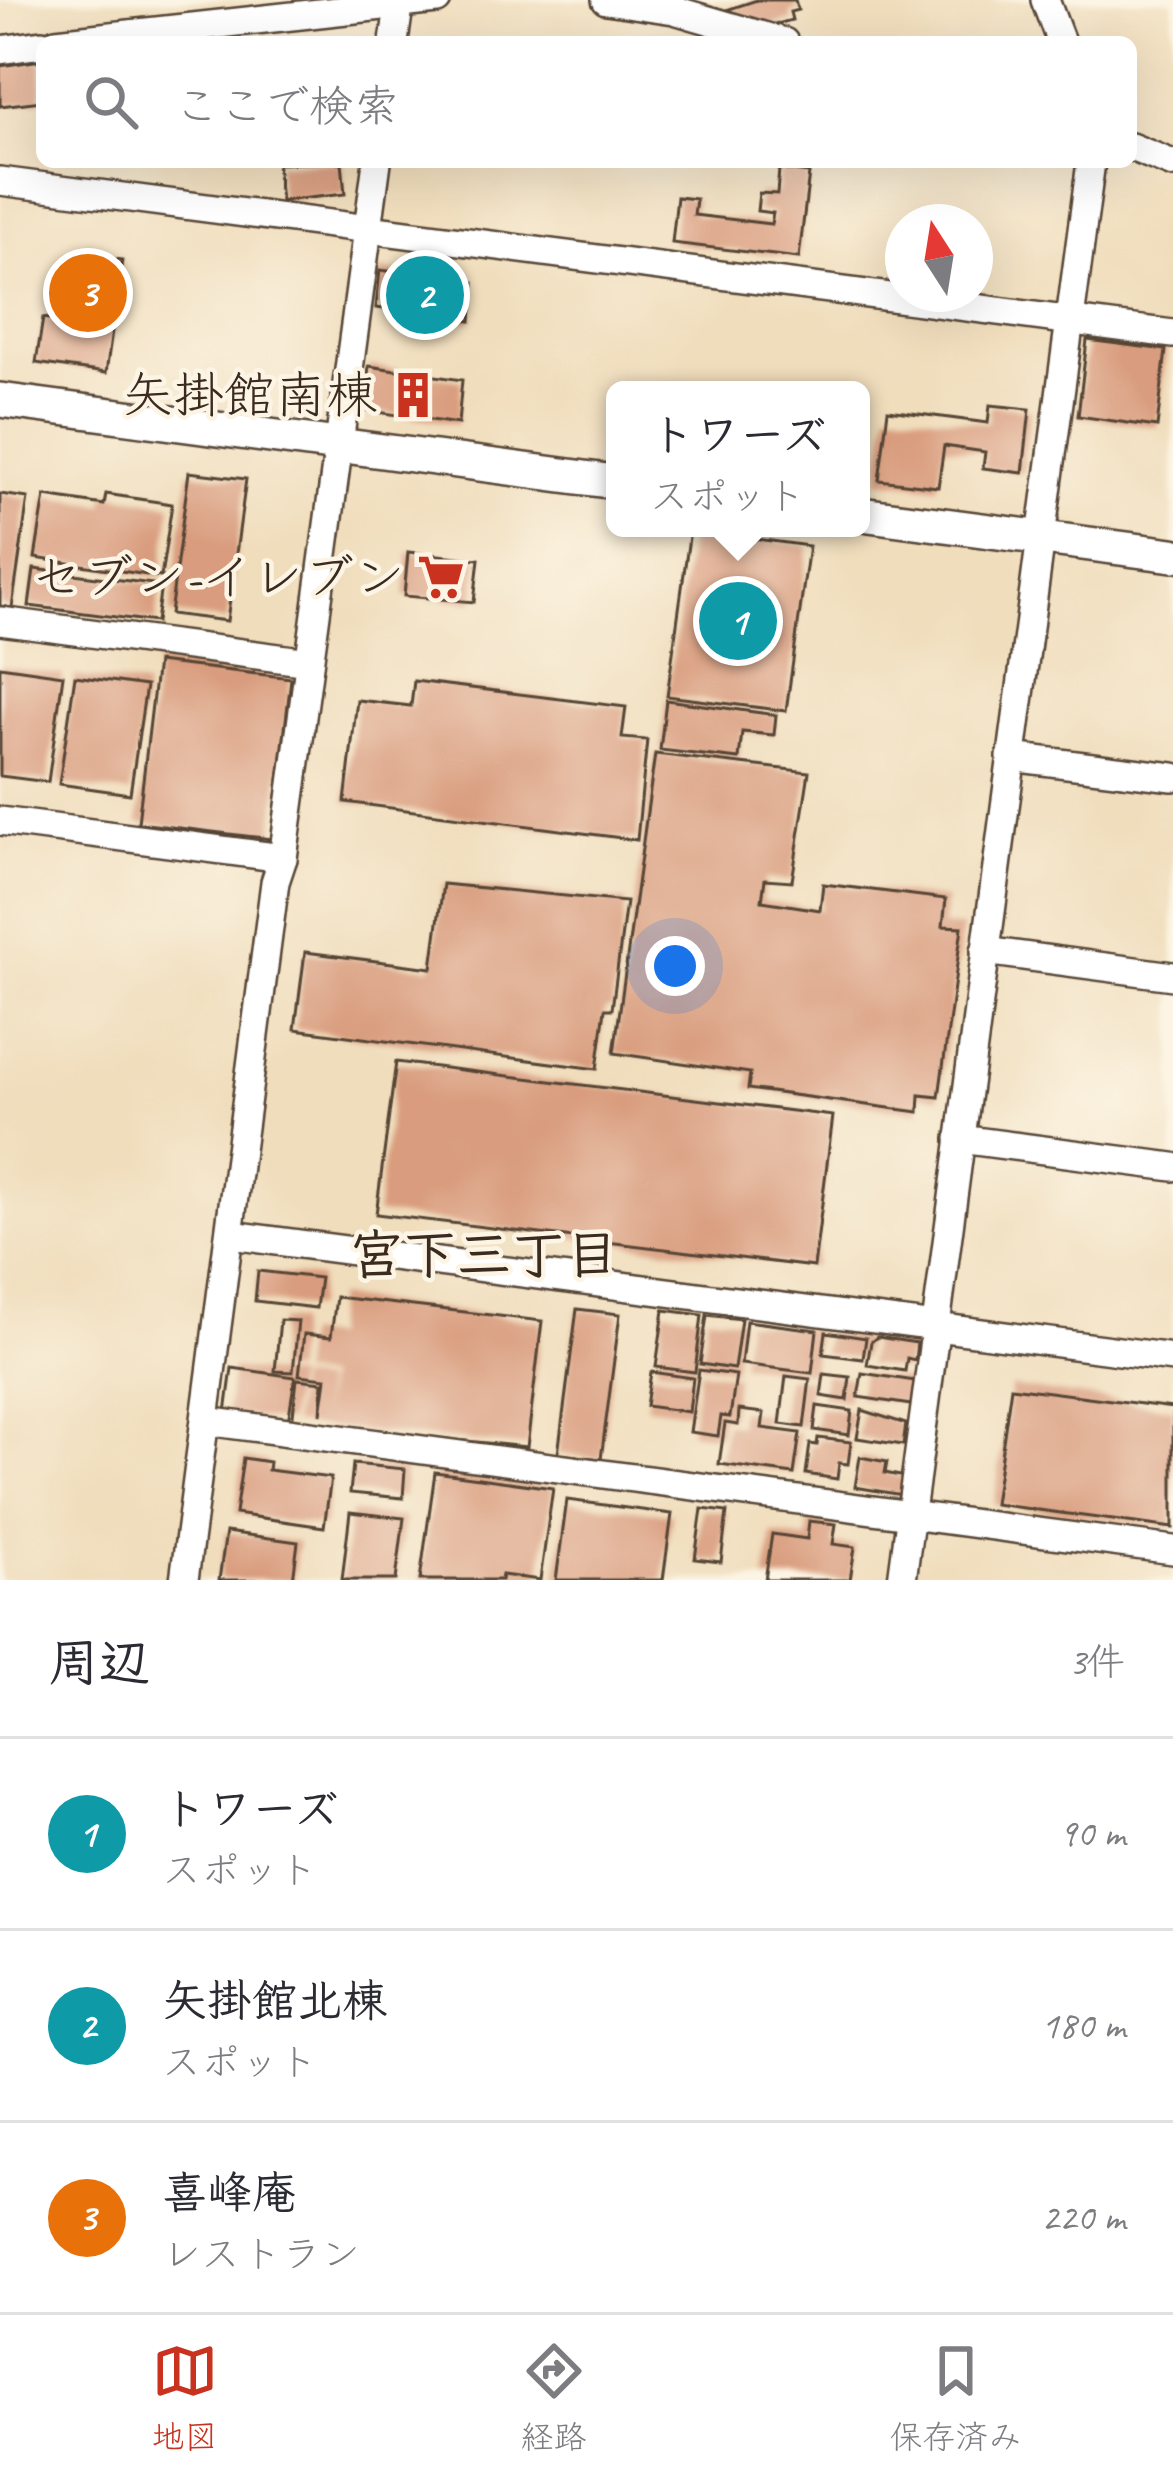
<!DOCTYPE html>
<html lang="ja">
<head>
<meta charset="utf-8">
<style>
	:root { --surface:#fff; --page:#f7f7f7; --text:#2b2b33; --muted:#7c7c81; --line:#e1e1e2; --accent:#c8321e }
	body { margin:0; font-family:Caveat,"Klee One",sans-serif; background:var(--page); color:var(--text) }
	.compass { position:absolute; left:885px; top:204px; width:108px; height:108px; border-radius:50%; background:var(--surface); box-shadow:0 12px 48px #0002; rotate:348deg }
	.you { position:absolute; left:675px; top:966px; width:42px; height:42px; margin:-30px; border:9px solid #fff; border-radius:50%; background:#1a73e8; box-shadow:0 0 0 18px #1a73e833 }
	.badge { display:grid; place-items:center; width:78px; height:78px; border-radius:50%; background:var(--accent); color:#fff; font-size:39px; font-weight:700 }
	.pin { position:absolute; translate:-50% -50%; border:6px solid #fff; box-shadow:0 3px 12px #0006 }
	.popup { position:absolute; left:606px; top:381px; width:264px; height:156px; box-sizing:border-box; display:grid; place-content:center; border-radius:18px; background:var(--surface); filter:drop-shadow(0 3px 9px #0005); font-size:39px; white-space:nowrap; color:var(--muted) }
	.popup b { font-size:45px; color:var(--text) }
	.popup::after { content:''; position:absolute; left:50%; top:100%; margin-left:-24px; border:24px solid transparent; border-top-color:var(--surface) }
	.list { margin:0; padding:0; list-style:none }
	h2 { display:flex; justify-content:space-between; align-items:center; height:156px; margin:0; padding:0 48px; font-size:51px }
	h2 small { font-size:39px; font-weight:400; color:var(--muted) }
	.list li { display:grid; grid-template-columns:78px 1fr auto; gap:36px; align-items:center; box-sizing:border-box; height:192px; padding:0 48px; border-top:3px solid var(--line) }
	.list b { display:block; font-size:45px; white-space:nowrap }
	.list p { margin:0; font-size:39px; white-space:nowrap; color:var(--muted) }
	.list em { font-size:39px; font-style:normal; color:var(--muted) }
	.icon { flex:none; width:66px; height:66px; fill:none; stroke:currentColor; stroke-width:2; stroke-linecap:round; stroke-linejoin:round }
	.map { position:relative; flex:none; width:1173px; height:1580px; overflow:hidden }
	.search { position:absolute; background:var(--surface); box-shadow:0 12px 48px #0002; left:36px; right:36px; top:36px; height:132px; display:flex; align-items:center; gap:30px; box-sizing:border-box; padding:0 42px; border-radius:18px; color:var(--muted); font-size:45px }
	.sheet { height:732px; background:var(--surface) }
	nav { display:flex; justify-content:space-around; align-items:center; box-sizing:border-box; height:168px; border-top:3px solid var(--line); background:var(--surface); font-size:33px; color:var(--muted) }
	nav a { display:grid; justify-items:center; gap:6px }
	nav .on { color:var(--accent) }
	.map>svg:first-child { display:block }
</style>
</head>
<body>
<div class="map">
<svg width="1173" height="1580" viewBox="0 0 1173 1580">
	<rect width="100%" height="100%" fill="#fcf5e5"/>
	<filter id="ink" filterUnits="userSpaceOnUse"><feTurbulence type="fractalNoise" baseFrequency=".00833" numOctaves="2"/><feDisplacementMap in="SourceGraphic" scale="24" xChannelSelector="R" yChannelSelector="G"/><feConvolveMatrix kernelMatrix="1 2 1 2 8 2 1 2 1" color-interpolation-filters="sRGB"/></filter>
	<filter id="wash" filterUnits="userSpaceOnUse"><feTurbulence type="fractalNoise" baseFrequency=".004" numOctaves="4" result="noise"/><feDisplacementMap in="SourceGraphic" scale="48" xChannelSelector="R" yChannelSelector="G"/><feGaussianBlur stdDeviation="2.7" result="paint"/><feColorMatrix in="noise" values="0 0 0 0 0 0 0 0 0 0 0 0 0 0 0 0 0 1.4 0 .05"/><feComposite in="paint" operator="in"/></filter>
	<g filter="url(#wash)">
		<rect width="100%" height="100%" fill="#f0ddbc"/>
		<g id="blocks">
			<g fill="#d99c7e">
				<polygon points="757,0 795,0 798,10 790,12 792,20 766,27 723,11"/>
				<polygon points="42,60 42,101 0,106 0,66"/>
				<polygon points="342,162 345,194 281,201 277,164"/>
				<polygon points="779,169 809,173 799,258 672,243 677,197 696,199 694,215 771,224 773,213 757,211 759,193 777,194"/>
				<polygon points="72,253 122,260 106,373 36,363 43,318 55,320 63,268 69,269"/>
				<polygon points="380,270 474,282 471,321 376,308"/>
				<polygon points="1087,340 1166,350 1157,427 1078,416"/>
				<polygon points="369,366 462,380 458,424 364,410"/>
				<polygon points="990,405 1030,409 1023,473 983,468 985,452 944,446 938,487 879,480 888,410 988,423"/>
				<polygon points="189,472 246,479 227,621 170,614"/>
				<polygon points="0,494 28,498 12,608 0,606"/>
				<polygon points="106,494 172,504 161,577 35,558 45,496 104,505"/>
				<polygon points="690,530 809,546 786,711 667,696"/>
				<polygon points="408,552 479,559 474,602 404,596"/>
				<polygon points="34,569 161,585 156,622 29,606"/>
				<polygon points="157,662 291,678 272,839 138,823"/>
				<polygon points="0,666 63,675 48,782 0,776"/>
				<polygon points="75,676 146,686 130,794 59,784"/>
				<polygon points="414,681 626,707 622,738 647,740 637,840 345,802 357,700 411,706"/>
				<polygon points="666,700 776,715 774,735 742,732 739,759 660,750"/>
				<polygon points="655,754 809,772 792,881 765,879 762,901 820,910 823,884 946,899 943,926 962,927 939,1097 920,1095 919,1112 748,1089 750,1073 614,1053"/>
				<polygon points="443,884 626,902 612,1009 605,1009 597,1069 295,1029 305,952 432,968"/>
				<polygon points="396,1062 833,1116 814,1267 376,1214"/>
				<polygon points="258,1271 320,1278 316,1308 255,1301"/>
				<polygon points="336,1297 542,1321 527,1447 292,1424 297,1379 323,1382 321,1414 326,1378 299,1375 304,1334 331,1337"/>
				<polygon points="577,1309 620,1314 601,1459 558,1454"/>
				<polygon points="664,1310 702,1315 695,1372 656,1367"/>
				<polygon points="707,1315 741,1319 734,1369 700,1364"/>
				<polygon points="280,1320 298,1321 293,1372 275,1371"/>
				<polygon points="746,1321 817,1330 812,1373 741,1364"/>
				<polygon points="826,1332 866,1338 863,1359 823,1354"/>
				<polygon points="877,1337 917,1343 915,1360 907,1358 905,1371 867,1365 871,1342"/>
				<polygon points="232,1368 295,1377 288,1422 226,1413"/>
				<polygon points="699,1370 736,1375 730,1417 721,1416 718,1436 690,1432"/>
				<polygon points="651,1372 693,1378 689,1412 646,1406"/>
				<polygon points="862,1373 915,1381 911,1405 858,1397"/>
				<polygon points="824,1374 850,1377 847,1400 821,1396"/>
				<polygon points="786,1376 810,1379 804,1427 780,1424"/>
				<polygon points="1011,1387 1173,1408 1173,1528 994,1504"/>
				<polygon points="817,1406 852,1411 849,1435 814,1430"/>
				<polygon points="739,1410 764,1413 762,1428 800,1433 794,1474 719,1464 725,1423 738,1425"/>
				<polygon points="862,1410 906,1424 903,1445 857,1438"/>
				<polygon points="818,1438 851,1442 848,1464 839,1463 837,1479 806,1474 810,1444 817,1445"/>
				<polygon points="860,1457 887,1462 885,1473 905,1477 902,1495 855,1487"/>
				<polygon points="243,1458 269,1462 268,1470 331,1478 324,1527 235,1514"/>
				<polygon points="353,1464 405,1469 403,1498 350,1493"/>
				<polygon points="435,1472 553,1488 540,1580 502,1575 501,1580 420,1580"/>
				<polygon points="567,1500 672,1514 663,1580 556,1580"/>
				<polygon points="702,1509 727,1512 721,1562 695,1559"/>
				<polygon points="350,1512 404,1518 396,1580 342,1580"/>
				<polygon points="809,1521 836,1524 833,1544 855,1547 850,1580 765,1580 772,1534 807,1539"/>
				<polygon points="226,1532 298,1542 293,1580 219,1580"/>
			</g>
		</g>
	</g>
	<g filter="url(#ink)">
		<use href="#blocks" fill-opacity="0" stroke="#564536" stroke-width="3"/>
		<g fill="none" stroke-linecap="round" stroke-linejoin="round">
			<defs>
				<g id="minor">
					<polyline points="606,0 674,10 784,42"/>
					<polyline points="1045,0 1061,42"/>
					<polyline points="56,42 437,0"/>
					<polyline points="394,42 400,0"/>
					<polyline points="0,50 42,44"/>
					<polyline points="1131,147 1173,164"/>
					<polyline points="0,181 1173,334"/>
					<polyline points="0,621 309,662"/>
					<polyline points="1011,757 1173,777"/>
					<polyline points="0,821 283,858"/>
					<polyline points="985,951 1173,976"/>
					<polyline points="960,1139 1173,1167"/>
					<polyline points="231,1235 1173,1358"/>
					<polyline points="206,1421 1173,1550"/>
					<polyline points="184,1580 275,882 283,858 377,162"/>
					<polyline points="902,1580 1091,162"/>
				</g>
				<g id="tertiary">
					<polyline points="0,400 615,482"/>
					<polyline points="861,514 1173,555"/>
				</g>
			</defs>
			<use href="#minor" stroke="#564536" stroke-width="32"/>
			<use href="#tertiary" stroke="#564536" stroke-width="38"/>
			<use href="#minor" stroke="#fff" stroke-width="27"/>
			<use href="#tertiary" stroke="#fff" stroke-width="33"/>
		</g>
	</g>
	<defs>
		<symbol id="building-bare" viewBox="-9 -9 18 18"><path d="M-4-6H4V6H1V3H-1V6H-4ZM-2.5-4.3h1.7v1.8h-1.7ZM.8-4.3h1.7v1.8H.8ZM-2.5-1h1.7V.8h-1.7ZM.8-1h1.7V.8H.8Z" fill="#c8321e" stroke="#fcf5e5" stroke-width="2.5" paint-order="stroke"/></symbol>
		<symbol id="supermarket-bare" viewBox="-9 -9 18 18"><path d="M-6-5.5h2.5l.6 2H6L4.5 2H-2.5L-4.4-4H-6ZM-1.5 3.2a1.3 1.3 0 1 0 .1 0ZM3 3.2a1.3 1.3 0 1 0 .1 0Z" fill="#c8321e" stroke="#fcf5e5" stroke-width="2.5" paint-order="stroke"/></symbol>
	</defs>
	<g fill-rule="evenodd">
		<use href="#building-bare" x="380" y="362" width="66" height="66"/>
		<use href="#supermarket-bare" x="408" y="544" width="66" height="66"/>
	</g>
	<g text-anchor="middle" dominant-baseline="central" stroke-width="9" stroke-linejoin="round" paint-order="stroke">
		<g font-size="51" fill="#3b2a1e" stroke="#fcf5e5" text-anchor="end">
			<text x="377" y="395">矢掛館南棟</text>
			<text x="405" y="577">セブン-イレブン</text>
		</g>
		<g font-size="54" font-weight="bold" fill="#3b2a1e" stroke="#fcf5e5">
			<text x="484" y="1255">宮下三丁目</text>
		</g>
	</g>
</svg>
<svg class="compass" viewBox="-18 -18 36 36"><path d="M0-13l5 13h-10z" fill="#e53935"/><path d="M0 13l5-13h-10z" fill="#7c7c81"/></svg>
<div class="you"></div>
<div class="pin badge" style="left:738px;top:621px;background:#0f9aa8">1</div>
<div class="popup"><b>トワーズ</b>スポット</div>
<div class="pin badge" style="left:425px;top:295px;background:#0f9aa8">2</div>
<div class="pin badge" style="left:88px;top:293px;background:#e8710a">3</div>
<div class="search"><svg class="icon" aria-label="search" viewBox="0 0 24 24"><circle cx="10" cy="10" r="6"/><path d="M15 15l6 6"/></svg>ここで検索</div>
</div>
<section class="sheet">
<h2>周辺<small>3件</small></h2>
<ul class="list">
<li><span class="badge" style="background:#0f9aa8">1</span><div><b>トワーズ</b><p>スポット</p></div><em>90 m</em></li>
<li><span class="badge" style="background:#0f9aa8">2</span><div><b>矢掛館北棟</b><p>スポット</p></div><em>180 m</em></li>
<li><span class="badge" style="background:#e8710a">3</span><div><b>喜峰庵</b><p>レストラン</p></div><em>220 m</em></li>
</ul>
</section>
<nav>
<a class="on"><svg class="icon" aria-label="map" viewBox="0 0 24 24"><path d="M3 6l6-2 6 2 6-2v14l-6 2-6-2-6 2zM9 4v14M15 6v14"/></svg>地図</a>
<a><svg class="icon" aria-label="directions" viewBox="0 0 24 24"><path d="M12 3l9 9-9 9-9-9zM9 14v-3h6M13 9l2 2-2 2"/></svg>経路</a>
<a><svg class="icon" aria-label="saved" viewBox="0 0 24 24"><path d="M7 4h10v16l-5-4-5 4z"/></svg>保存済み</a>
</nav>
</body>
</html>
